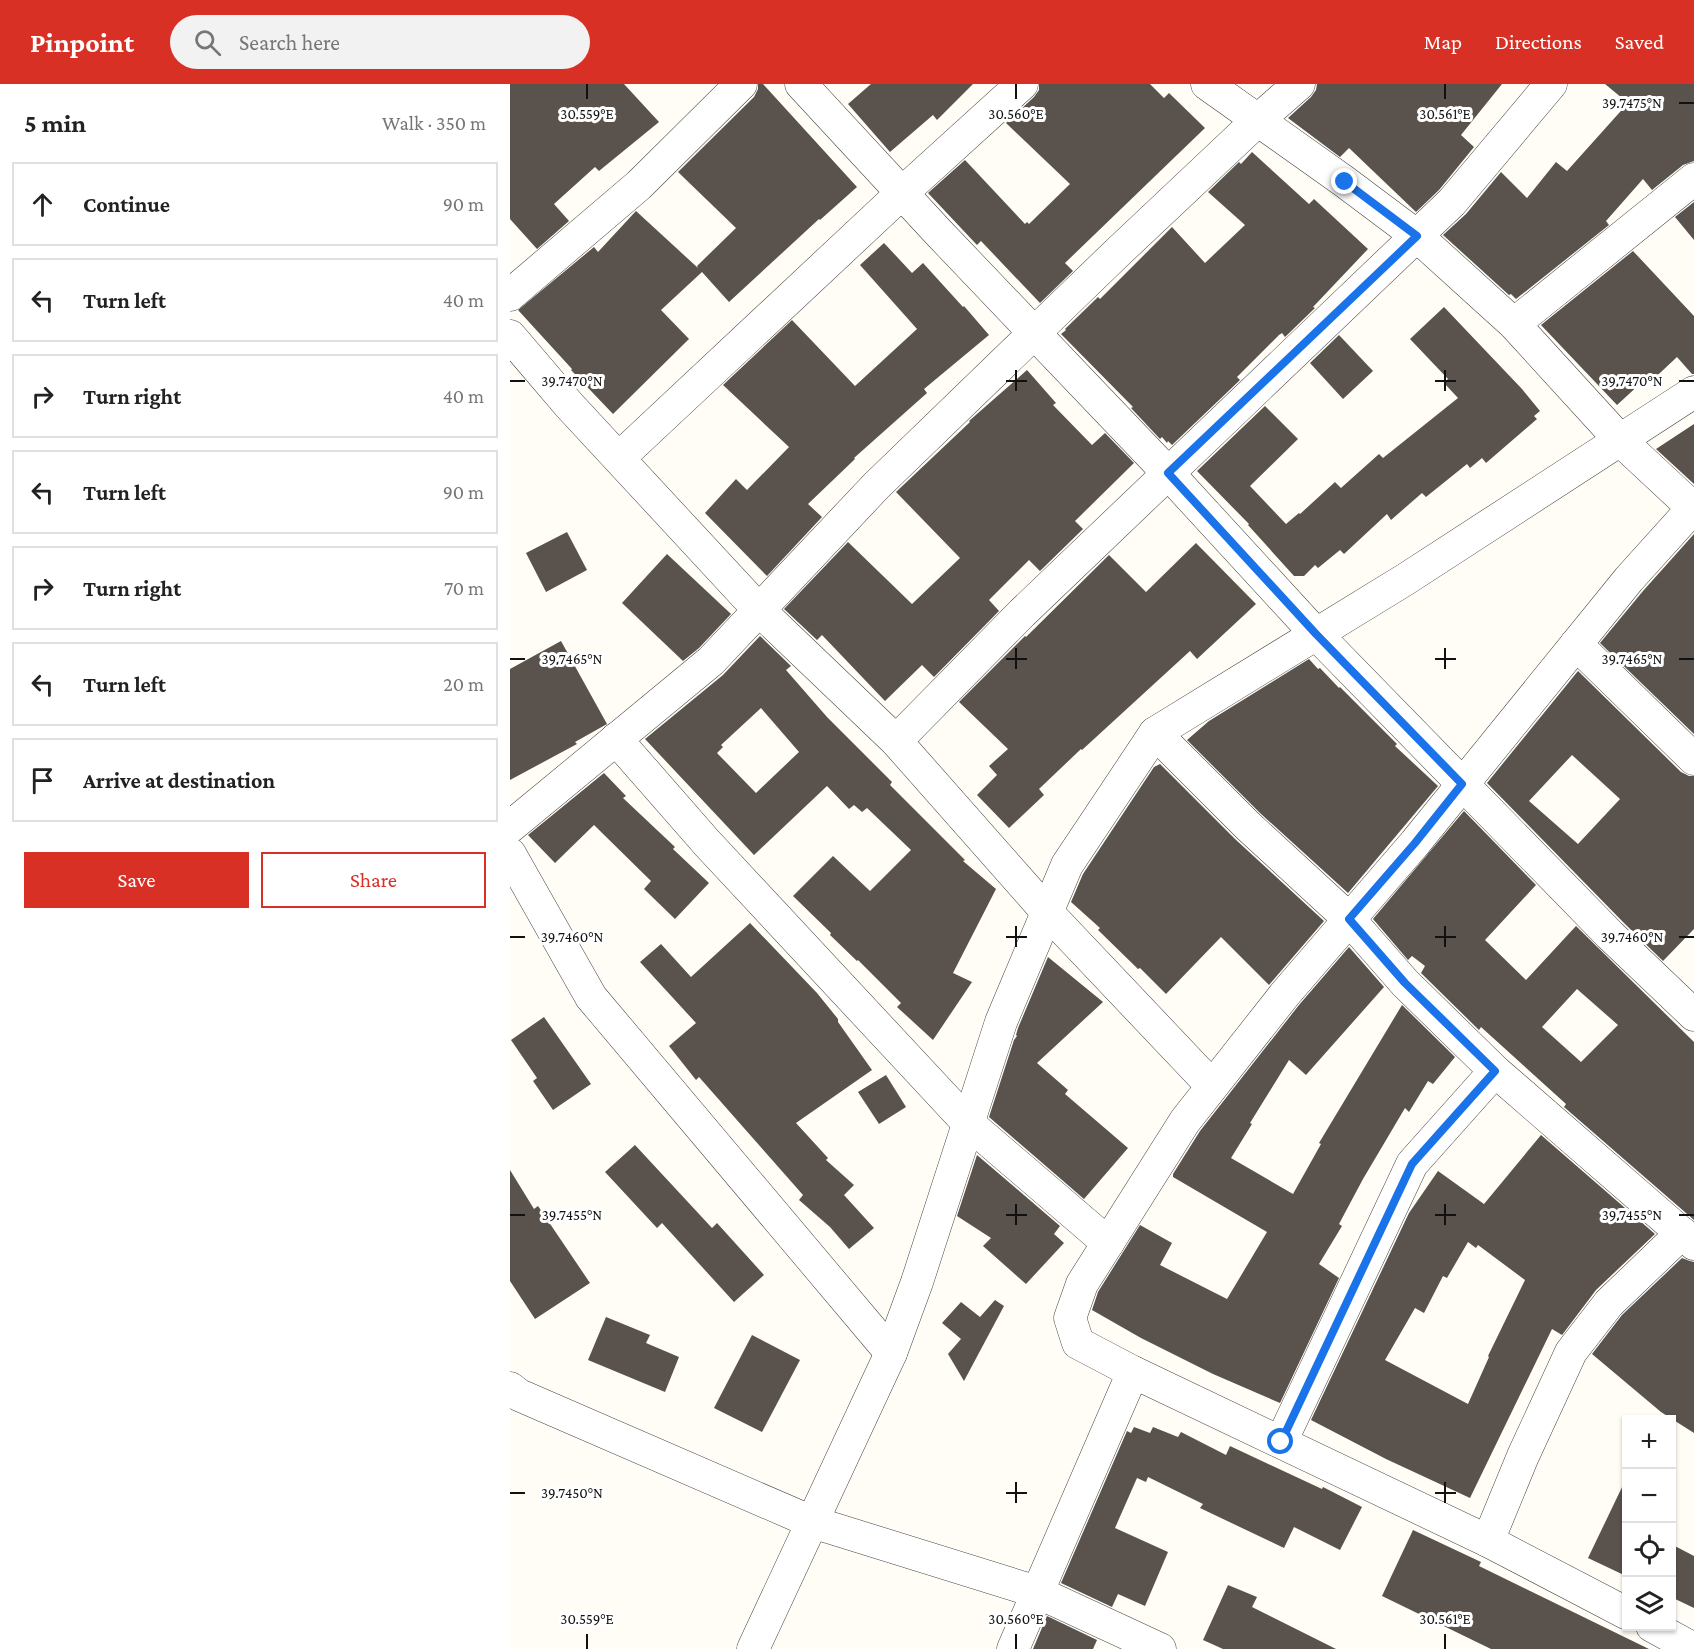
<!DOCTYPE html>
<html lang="en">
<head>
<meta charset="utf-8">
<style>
	:root { --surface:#fff; --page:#f2f2f2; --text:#222; --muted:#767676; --line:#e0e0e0; --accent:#d93025 }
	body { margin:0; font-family:"Crimson Pro",serif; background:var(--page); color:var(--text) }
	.controls { position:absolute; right:18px; bottom:18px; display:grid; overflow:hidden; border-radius:0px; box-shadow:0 2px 4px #0004 }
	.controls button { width:54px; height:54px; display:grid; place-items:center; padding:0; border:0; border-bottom:2px solid var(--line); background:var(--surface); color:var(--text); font:30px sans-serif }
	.stop { position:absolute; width:18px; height:18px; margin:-14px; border:4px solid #1a73e8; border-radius:50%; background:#fff }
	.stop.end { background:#1a73e8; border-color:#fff; box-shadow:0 2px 6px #0008 }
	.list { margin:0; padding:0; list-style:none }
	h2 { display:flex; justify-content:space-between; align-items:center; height:78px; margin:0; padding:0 24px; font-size:26px }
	h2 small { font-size:20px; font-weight:400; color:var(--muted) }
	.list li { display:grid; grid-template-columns:39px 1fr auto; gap:18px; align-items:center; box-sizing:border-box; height:84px; margin:0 12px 12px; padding:0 12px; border:2px solid var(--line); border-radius:0px }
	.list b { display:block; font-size:22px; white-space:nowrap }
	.list em { font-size:20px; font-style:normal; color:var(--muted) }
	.actions { display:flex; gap:12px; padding:18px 24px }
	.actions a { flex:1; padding:14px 0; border:2px solid var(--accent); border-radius:0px; text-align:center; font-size:21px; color:var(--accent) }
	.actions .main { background:var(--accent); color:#fff }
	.icon { flex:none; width:33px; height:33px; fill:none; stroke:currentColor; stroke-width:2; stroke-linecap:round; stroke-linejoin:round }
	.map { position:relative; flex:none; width:1184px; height:1565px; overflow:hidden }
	header { display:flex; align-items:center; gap:36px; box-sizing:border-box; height:84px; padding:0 30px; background:var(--accent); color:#fff }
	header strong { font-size:28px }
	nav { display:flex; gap:33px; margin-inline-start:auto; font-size:21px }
	.search { width:420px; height:54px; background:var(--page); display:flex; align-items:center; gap:15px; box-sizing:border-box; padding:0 21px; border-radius:33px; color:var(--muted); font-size:22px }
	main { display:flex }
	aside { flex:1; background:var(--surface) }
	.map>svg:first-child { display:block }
</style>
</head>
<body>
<header>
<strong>Pinpoint</strong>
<div class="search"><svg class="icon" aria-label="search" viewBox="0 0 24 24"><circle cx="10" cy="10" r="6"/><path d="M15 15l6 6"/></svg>Search here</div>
<nav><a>Map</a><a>Directions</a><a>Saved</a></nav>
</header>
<main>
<aside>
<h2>5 min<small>Walk · 350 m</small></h2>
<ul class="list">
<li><svg class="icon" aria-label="ahead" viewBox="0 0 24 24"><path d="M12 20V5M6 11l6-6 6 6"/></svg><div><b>Continue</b></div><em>90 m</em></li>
<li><svg class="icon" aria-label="left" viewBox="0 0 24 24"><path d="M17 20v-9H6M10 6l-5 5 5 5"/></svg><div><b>Turn left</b></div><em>40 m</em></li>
<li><svg class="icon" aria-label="right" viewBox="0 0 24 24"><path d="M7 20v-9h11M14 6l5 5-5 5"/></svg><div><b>Turn right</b></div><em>40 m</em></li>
<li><svg class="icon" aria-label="left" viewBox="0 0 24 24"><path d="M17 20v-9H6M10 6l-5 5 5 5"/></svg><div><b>Turn left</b></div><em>90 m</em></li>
<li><svg class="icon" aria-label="right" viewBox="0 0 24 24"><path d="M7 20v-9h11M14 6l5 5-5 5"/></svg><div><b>Turn right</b></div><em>70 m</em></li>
<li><svg class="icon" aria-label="left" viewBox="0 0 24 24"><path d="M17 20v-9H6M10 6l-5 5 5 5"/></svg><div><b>Turn left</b></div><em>20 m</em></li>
<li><svg class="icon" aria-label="arrive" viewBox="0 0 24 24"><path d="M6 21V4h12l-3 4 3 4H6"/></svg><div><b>Arrive at destination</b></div></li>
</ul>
<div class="actions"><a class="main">Save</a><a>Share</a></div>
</aside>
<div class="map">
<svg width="1184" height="1565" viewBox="0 0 1184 1565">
	<rect width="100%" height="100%" fill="#fffdf5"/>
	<g fill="#5a524d" fill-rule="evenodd">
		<polygon points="0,0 114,0 149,38 89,87 85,83 44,120 59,137 27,165 0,135"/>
		<polygon points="248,0 253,0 347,103 310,136 309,135 219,218 192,188 151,226 179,255 103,330 61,286 62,285 8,226 84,163 88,168 126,127 188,184 187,182 226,144 168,88 244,13 248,5"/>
		<polygon points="361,0 463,0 427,36 423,31 380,68 338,20"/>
		<polygon points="529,0 640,0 654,14 659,9 695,44 555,179 563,187 530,219 471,157 467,161 418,109 455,76 515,140 517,138 519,140 560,100 496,39 524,13 529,6"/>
		<polygon points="807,0 992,0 951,51 964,63 929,106 906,128 839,64 830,73 778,34 801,13 806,6"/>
		<polygon points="1095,0 1184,0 1184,77 1173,81 1142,106 1133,95 1096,137 1099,141 1006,215 1001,210 999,211 933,151 956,130 991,88 1017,114 1046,78 1057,87 1118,19"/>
		<polygon points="742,68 799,120 804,115 858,165 803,223 805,224 775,253 772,249 769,251 727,293 730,296 662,361 658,357 657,359 652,353 650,355 621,324 623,323 551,250 556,246 555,245 588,213 590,215 662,143 695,179 735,141 698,108 729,78 731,80"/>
		<polygon points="1184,118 1184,156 1165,133"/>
		<polygon points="374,159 402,189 413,179 453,223 454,222 479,251 414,305 417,309 344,374 345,375 298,420 312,433 257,492 195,429 226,395 237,406 279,363 213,301 282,236 345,302 407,245 350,181"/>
		<polygon points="1123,167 1184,232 1184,290 1182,290 1167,273 1135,303 1131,299 1107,321 1031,241"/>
		<polygon points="934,223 1012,305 1030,327 1024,332 1027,335 976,379 972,374 960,384 957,380 916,413 912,409 881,436 877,430 834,470 830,466 808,484 805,481 794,492 784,492 738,441 739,440 687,387 755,322 788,355 740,402 776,440 789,429 790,430 825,398 831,404 869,370 873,374 948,314 934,299 938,295 900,255"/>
		<polygon points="829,251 863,287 833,315 800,279"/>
		<polygon points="517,286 546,319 543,321 582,361 595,349 624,379 565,437 573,445 530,487 519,476 479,516 489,527 424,593 412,581 375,617 312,551 307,556 274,525 338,458 402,520 450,474 386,408 460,338 459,337"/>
		<polygon points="1184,340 1184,400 1146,365"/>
		<polygon points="57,448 77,486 36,508 16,469"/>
		<polygon points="1184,450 1184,650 1090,559 1133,507"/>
		<polygon points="686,459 746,520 687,575 680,567 572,666 571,665 529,705 534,711 499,744 467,711 487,691 479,682 498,665 449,618 515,552 516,553 599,471 636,508"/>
		<polygon points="157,470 221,530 189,564 173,577 112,519"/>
		<path d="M 250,552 L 281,582 L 276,586 L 317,633 L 382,698 L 380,701 L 455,776 L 453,777 L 486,805 L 443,889 L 462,898 L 423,956 L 387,923 L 391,919 L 348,876 L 347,877 L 320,851 L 321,849 L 283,812 L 323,772 L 360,807 L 401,766 L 357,724 L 352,728 L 344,721 L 339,725 L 317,702 L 244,771 L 135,655 L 213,591 ZM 251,624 L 289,668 L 246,709 L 207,669 L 213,663 L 211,661 Z"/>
		<polygon points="51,557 97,640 65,658 67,660 0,696 0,585"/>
		<polygon points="799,575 808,585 810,584 829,604 830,603 887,660 885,662 928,702 838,809 750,729 677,656 699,637"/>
		<path d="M 1068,587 L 1171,688 L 1179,692 L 1184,692 L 1184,845 L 1153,877 L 1113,838 L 977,699 ZM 1062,671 L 1110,715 L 1068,760 L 1019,717 Z"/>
		<polygon points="650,680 725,755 814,837 759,901 711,853 656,910 630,884 628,885 588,846 590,844 561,818 573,790 644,683"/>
		<polygon points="94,689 116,712 113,714 165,763 163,765 199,799 165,835 134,805 141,797 84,741 45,779 18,751"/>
		<path d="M 954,727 L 1026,801 L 975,856 L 1016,896 L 1066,842 L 1184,958 L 1184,1136 L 1054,1023 L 1056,1020 L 971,943 L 969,946 L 911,889 L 915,882 L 902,872 L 898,876 L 863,835 ZM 1067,905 L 1108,941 L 1071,978 L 1032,943 Z"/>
		<polygon points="240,839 307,909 328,935 328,938 362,986 286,1039 318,1074 316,1076 344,1101 334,1111 364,1144 339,1165 320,1143 289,1116 293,1111 189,993 186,996 159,962 186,939 130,878 151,860 181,893"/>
		<polygon points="839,863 874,903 796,991 779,976 740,1039 742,1040 721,1074 783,1110 811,1060 809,1059 892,921 945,973 923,1000 918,997 899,1028 895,1024 853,1095 829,1140 832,1142 809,1180 829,1194 770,1319 703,1290 631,1254 582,1226 588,1208 630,1141 662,1159 650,1181 717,1215 757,1148 663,1093 663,1090 690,1047 789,921"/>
		<polygon points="538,873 593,918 527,979 558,1006 555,1010 618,1064 574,1115 479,1033 504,956 507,952 506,951 508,944"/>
		<polygon points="34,933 81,1000 43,1026 23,997 27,994 1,956"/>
		<polygon points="376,991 396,1023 369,1040 348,1008"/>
		<path d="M 1031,1051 L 1145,1150 L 1086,1206 L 1052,1251 L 1042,1245 L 960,1414 L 876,1375 L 801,1336 L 899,1129 L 928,1087 L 974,1120 ZM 958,1158 L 966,1164 L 968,1161 L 1015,1196 L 978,1272 L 979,1273 L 958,1320 L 875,1276 L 905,1224 L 914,1229 L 933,1192 L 937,1194 Z"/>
		<polygon points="125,1061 202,1144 207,1139 254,1191 224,1218 152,1139 147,1144 95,1088"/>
		<polygon points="467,1071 550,1142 544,1150 554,1159 516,1200 473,1162 481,1154 447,1132"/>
		<polygon points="0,1086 24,1125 28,1122 80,1199 25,1235 0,1197"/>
		<polygon points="1172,1174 1180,1177 1184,1178 1184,1349 1151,1328 1082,1270 1112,1231"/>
		<polygon points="485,1216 494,1222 454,1297 438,1270 451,1255 432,1239 451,1218 470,1233"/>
		<polygon points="96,1233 140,1251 136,1259 169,1273 155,1308 78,1276"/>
		<polygon points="242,1251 290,1276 252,1348 204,1324"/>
		<polygon points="624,1343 640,1349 643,1343 668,1353 671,1348 716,1371 720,1362 812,1405 813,1403 852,1423 830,1466 784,1443 774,1464 690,1424 693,1420 638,1393 636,1398 627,1394 605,1444 658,1468 635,1522 608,1510 602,1523 551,1499 617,1347 621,1349"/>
		<polygon points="1114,1399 1116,1400 1116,1492 1078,1474"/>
		<polygon points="903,1446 971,1478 969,1482 1139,1565 981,1565 872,1512"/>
		<polygon points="1161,1460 1184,1472 1184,1524 1161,1513"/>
		<polygon points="718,1501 747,1513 742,1523 826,1565 713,1565 693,1556"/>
		<polygon points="537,1532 587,1556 583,1565 523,1565"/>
	</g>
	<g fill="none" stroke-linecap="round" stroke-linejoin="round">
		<defs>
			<g id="minor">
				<polyline points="291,0 428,148 658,389 806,550 1100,851 1184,931"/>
				<polyline points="697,0 835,98 907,152 1004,240 1110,356 1183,424 1119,495 905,759 775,910 675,1037 572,1200 560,1234 568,1259 623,1288 978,1457 1116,1529"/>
				<polyline points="0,211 129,101 231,0"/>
				<polyline points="1004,240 1184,95"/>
				<polyline points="0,252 59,321 249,526 386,657 537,828 702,1002"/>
				<polyline points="109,374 392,109 512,0"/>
				<polyline points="1066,560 1184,675"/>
				<polyline points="645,649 738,742 839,835 895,899 985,987 1184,1160"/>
				<polyline points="106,655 197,759 458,1039 598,1159"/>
				<polyline points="386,657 512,529 942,118 1041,0"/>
				<polyline points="0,743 201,577 366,402 608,168 747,37 789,0"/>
				<polyline points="0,770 81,913 381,1269"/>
				<polyline points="0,1304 9,1311 302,1438 527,1508 650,1565"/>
				<polyline points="771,1358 902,1080 985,987"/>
				<polyline points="978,1457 1013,1372 1061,1268 1099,1219 1172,1149"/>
				<polyline points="1142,1542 1184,1565"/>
				<polyline points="243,1565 381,1269 407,1198 491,938 557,781 645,649 896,495 1184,308"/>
				<polyline points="503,1565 623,1288"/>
			</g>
		</defs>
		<use href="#minor" stroke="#444" stroke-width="33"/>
		<use href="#minor" stroke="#fff" stroke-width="32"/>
	</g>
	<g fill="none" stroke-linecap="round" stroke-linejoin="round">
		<polyline stroke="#1a73e8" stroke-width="8" points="771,1358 902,1080 985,987 895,899 839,835 905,759 952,700 806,550 658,389 907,152 835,98"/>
	</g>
	<path fill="none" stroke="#111" stroke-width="2" d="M 77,0 L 77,15M 506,0 L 506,15M 935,0 L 935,15M 1169,19 L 1184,19M 506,286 L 506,307M 935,286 L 935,307M 0,297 L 15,297M 496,297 L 517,297M 925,297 L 946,297M 1169,297 L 1184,297M 506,564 L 506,585M 935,564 L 935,585M 0,575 L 15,575M 496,575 L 517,575M 925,575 L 946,575M 1169,575 L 1184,575M 506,842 L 506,863M 935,842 L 935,863M 0,853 L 15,853M 496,853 L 517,853M 925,853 L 946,853M 1169,853 L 1184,853M 506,1120 L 506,1141M 935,1120 L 935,1141M 0,1131 L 15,1131M 496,1131 L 517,1131M 925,1131 L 946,1131M 1169,1131 L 1184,1131M 506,1398 L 506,1419M 935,1398 L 935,1419M 0,1409 L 15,1409M 496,1409 L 517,1409M 925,1409 L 946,1409M 77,1550 L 77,1565M 506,1550 L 506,1565M 935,1550 L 935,1565"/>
	<g font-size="15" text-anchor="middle" fill="#111" stroke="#fff" stroke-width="6" stroke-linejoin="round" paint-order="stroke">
		<text x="1122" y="24">39.7475°N</text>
		<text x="77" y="35">30.559°E</text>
		<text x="506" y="35">30.560°E</text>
		<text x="935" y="35">30.561°E</text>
		<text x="62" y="302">39.7470°N</text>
		<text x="1122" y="302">39.7470°N</text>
		<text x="62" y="580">39.7465°N</text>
		<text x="1122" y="580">39.7465°N</text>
		<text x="62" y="858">39.7460°N</text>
		<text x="1122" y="858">39.7460°N</text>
		<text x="62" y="1136">39.7455°N</text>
		<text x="1122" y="1136">39.7455°N</text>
		<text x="62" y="1414">39.7450°N</text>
		<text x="77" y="1540">30.559°E</text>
		<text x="506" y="1540">30.560°E</text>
		<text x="935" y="1540">30.561°E</text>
	</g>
</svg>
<div class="controls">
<button>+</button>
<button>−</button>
<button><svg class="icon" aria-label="locate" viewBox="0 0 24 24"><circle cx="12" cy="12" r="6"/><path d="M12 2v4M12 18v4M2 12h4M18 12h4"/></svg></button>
<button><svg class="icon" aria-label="layers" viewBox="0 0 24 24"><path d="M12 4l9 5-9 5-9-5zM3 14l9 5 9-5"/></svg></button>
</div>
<div class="stop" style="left:771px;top:1358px"></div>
<div class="stop end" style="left:835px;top:98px"></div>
</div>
</main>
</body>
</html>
